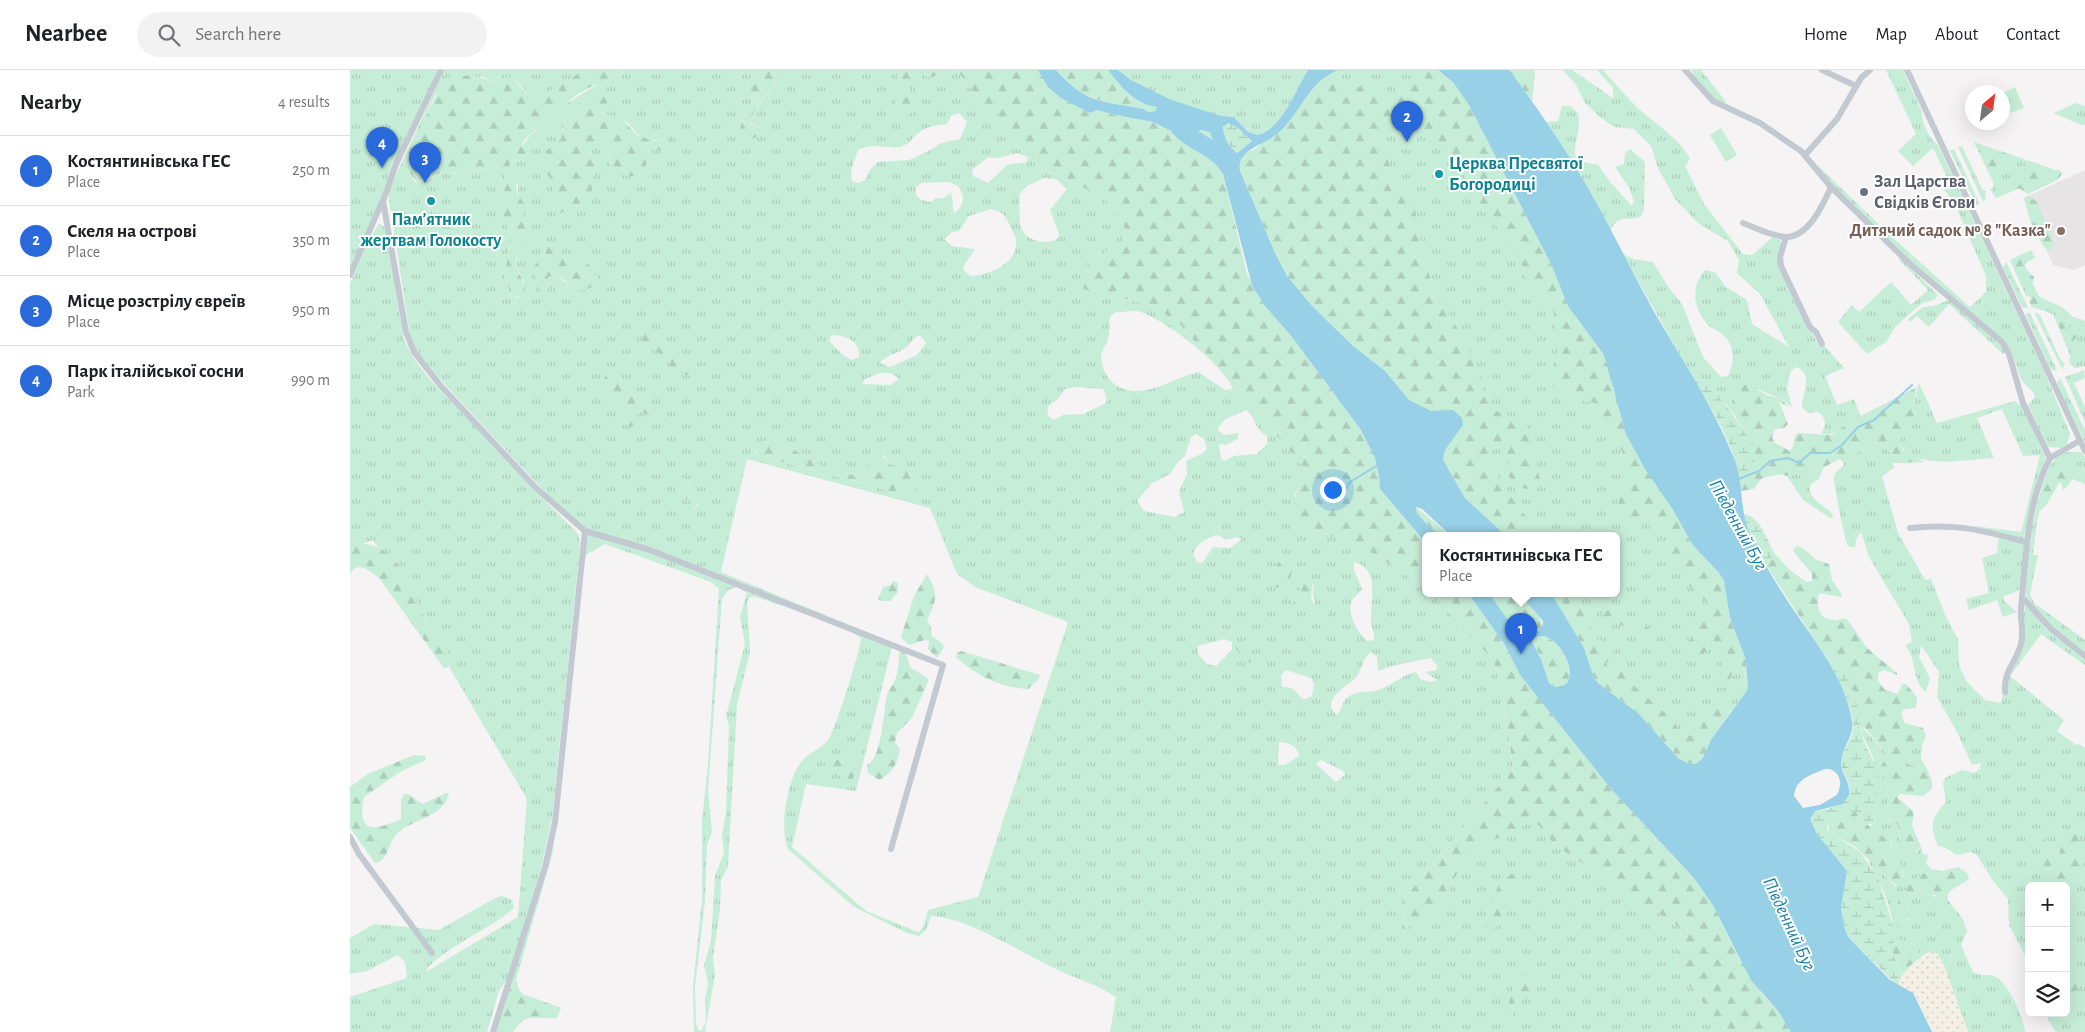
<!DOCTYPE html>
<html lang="en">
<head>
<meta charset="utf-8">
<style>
	:root { --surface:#fff; --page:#f2f2f2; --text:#202124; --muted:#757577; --line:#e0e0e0; --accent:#2969d9 }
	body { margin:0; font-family:"Alegreya Sans",sans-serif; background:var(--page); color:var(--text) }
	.controls { position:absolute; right:15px; bottom:15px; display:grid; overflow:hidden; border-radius:8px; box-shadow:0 5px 20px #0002 }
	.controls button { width:45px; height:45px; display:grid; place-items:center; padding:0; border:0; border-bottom:1px solid var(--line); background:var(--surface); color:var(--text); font:25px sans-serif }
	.compass { position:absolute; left:1615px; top:15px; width:45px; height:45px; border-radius:50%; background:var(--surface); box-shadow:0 5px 20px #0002; rotate:29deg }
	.you { position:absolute; left:982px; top:419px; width:18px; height:18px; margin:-12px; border:4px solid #fff; border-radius:50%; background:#1a73e8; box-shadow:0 0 0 8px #1a73e833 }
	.badge { display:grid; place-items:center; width:32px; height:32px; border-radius:50%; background:var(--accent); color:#fff; font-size:16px; font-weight:700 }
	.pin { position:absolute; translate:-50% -41px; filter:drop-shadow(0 1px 2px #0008) }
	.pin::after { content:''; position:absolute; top:26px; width:18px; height:15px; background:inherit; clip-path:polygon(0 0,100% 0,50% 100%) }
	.popup { position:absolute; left:1072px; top:462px; width:198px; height:65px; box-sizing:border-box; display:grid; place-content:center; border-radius:8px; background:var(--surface); filter:drop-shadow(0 1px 4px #0005); font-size:16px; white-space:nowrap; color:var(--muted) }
	.popup b { font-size:19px; color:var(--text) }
	.popup::after { content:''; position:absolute; left:50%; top:100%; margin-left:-10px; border:10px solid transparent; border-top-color:var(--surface) }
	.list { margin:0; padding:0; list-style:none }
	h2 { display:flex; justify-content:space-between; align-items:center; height:65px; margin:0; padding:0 20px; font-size:21px }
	h2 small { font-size:16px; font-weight:400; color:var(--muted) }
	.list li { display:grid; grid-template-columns:32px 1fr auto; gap:15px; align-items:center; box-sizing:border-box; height:70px; padding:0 20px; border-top:1px solid var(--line) }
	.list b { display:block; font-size:19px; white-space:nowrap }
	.list p { margin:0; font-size:16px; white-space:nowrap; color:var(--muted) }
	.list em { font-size:16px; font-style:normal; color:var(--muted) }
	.icon { flex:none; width:28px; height:28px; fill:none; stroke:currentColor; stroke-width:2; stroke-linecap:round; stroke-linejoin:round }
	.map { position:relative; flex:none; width:1735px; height:962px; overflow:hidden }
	header { display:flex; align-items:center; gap:30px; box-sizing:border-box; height:70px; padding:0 25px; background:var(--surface); border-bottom:1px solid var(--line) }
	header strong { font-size:24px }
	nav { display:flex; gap:28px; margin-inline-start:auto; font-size:18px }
	.search { width:350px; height:45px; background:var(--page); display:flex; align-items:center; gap:12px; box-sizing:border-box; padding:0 18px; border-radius:28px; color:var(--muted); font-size:19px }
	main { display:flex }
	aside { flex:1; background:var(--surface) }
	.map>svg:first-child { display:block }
</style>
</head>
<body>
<header>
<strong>Nearbee</strong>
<div class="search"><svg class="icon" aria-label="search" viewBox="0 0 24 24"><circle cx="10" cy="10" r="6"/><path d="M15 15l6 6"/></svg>Search here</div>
<nav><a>Home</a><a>Map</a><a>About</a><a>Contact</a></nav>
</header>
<main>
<aside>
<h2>Nearby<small>4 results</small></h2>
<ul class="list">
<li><span class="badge">1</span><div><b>Костянтинівська ГЕС</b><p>Place</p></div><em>250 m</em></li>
<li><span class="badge">2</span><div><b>Скеля на острові</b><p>Place</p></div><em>350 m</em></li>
<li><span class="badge">3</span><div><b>Місце розстрілу євреїв</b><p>Place</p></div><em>950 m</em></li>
<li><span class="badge">4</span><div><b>Парк італійської сосни</b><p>Park</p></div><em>990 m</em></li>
</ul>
</aside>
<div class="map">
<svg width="1735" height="962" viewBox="0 0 1735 962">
	<defs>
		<pattern id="grass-tufts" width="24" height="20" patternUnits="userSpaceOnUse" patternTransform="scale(1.25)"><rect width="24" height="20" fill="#c6edd8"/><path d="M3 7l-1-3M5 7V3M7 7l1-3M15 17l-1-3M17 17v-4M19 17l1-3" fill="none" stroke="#accdbc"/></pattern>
		<pattern id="forest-firs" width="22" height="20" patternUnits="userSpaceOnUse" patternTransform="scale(1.25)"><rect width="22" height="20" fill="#c6edd8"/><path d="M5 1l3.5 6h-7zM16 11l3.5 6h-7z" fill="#accdbc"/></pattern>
		<pattern id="wetland-marsh" width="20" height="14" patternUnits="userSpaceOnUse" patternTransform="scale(1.25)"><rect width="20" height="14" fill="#c6edd8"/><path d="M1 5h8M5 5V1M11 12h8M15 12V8" fill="none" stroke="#accdbc"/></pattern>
		<pattern id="sand-dots" width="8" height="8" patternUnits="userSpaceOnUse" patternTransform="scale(1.25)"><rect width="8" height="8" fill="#f4f0e6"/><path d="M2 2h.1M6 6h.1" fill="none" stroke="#d3d0c8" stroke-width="1.8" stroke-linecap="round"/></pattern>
	</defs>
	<rect width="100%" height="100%" fill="#f5f3f3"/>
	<polygon fill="#e6e4e4" points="1735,100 1735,195 1724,200 1703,195 1673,128"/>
	<g fill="url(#grass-tufts)" fill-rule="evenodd">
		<polygon points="0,0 88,0 0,198"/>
		<path d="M 94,0 L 233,0 C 223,7 192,31 180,25 C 177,24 176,21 174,19 C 162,7 159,6 143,12 L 132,6 L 85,25 L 54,95 L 65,112 L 75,111 L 91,103 L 117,102 L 149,97 C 163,112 151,121 151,136 C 151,147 159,155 160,166 C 162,189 147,203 163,226 L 169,228 L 174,213 C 171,205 164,194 167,186 C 171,171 184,165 173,149 C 173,139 178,135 169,127 C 167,123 169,118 167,114 C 164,106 153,104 161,92 L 169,91 L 178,83 L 178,80 L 172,77 L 180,65 L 205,47 L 214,35 L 248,14 L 252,17 C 261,12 265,4 274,0 L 408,0 L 396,17 L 399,21 L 409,25 L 393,48 L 389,59 L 411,58 L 400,53 C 404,32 427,21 432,0 L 607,0 L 664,73 L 694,100 L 752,126 L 768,144 L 776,161 L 773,172 L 738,192 L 734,219 L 798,234 L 828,252 L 955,398 L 945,424 L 950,456 L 1005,473 L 1031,488 L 1076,519 L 1076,523 L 1084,525 L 1144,591 L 1155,636 L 1163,699 L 1054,829 L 1053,861 L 1094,831 L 1116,784 L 1184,750 L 1206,776 L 1328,856 L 1331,860 L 1327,888 L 1331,906 L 1378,962 L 760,962 L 766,927 C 744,913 726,909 704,898 C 672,883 614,846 581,846 L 576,860 L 569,866 L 557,863 L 504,837 L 438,779 C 429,759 437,705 454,689 C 461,682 472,678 478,670 C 485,661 511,579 511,568 L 489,555 L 406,527 L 400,527 L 397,532 L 400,581 L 387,635 L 378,796 L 371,811 L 370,840 L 363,888 L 365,905 L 355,962 L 344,962 L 343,915 L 352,829 L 352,750 L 358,695 L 369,519 L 361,512 L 255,474 L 237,484 L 233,494 L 203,782 L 166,910 L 159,919 L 202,775 L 233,463 L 88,307 L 67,282 L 60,265 L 38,123 ZM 249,41 C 256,45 264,46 271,49 C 289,57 284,76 315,68 L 323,80 L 299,80 L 296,85 L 296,96 L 260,99 C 261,84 262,78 247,71 L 241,73 L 239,79 L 246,100 L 241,111 L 203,132 L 207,74 L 211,69 L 215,50 ZM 609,43 L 617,52 L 610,69 L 591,73 L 579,81 L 559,90 L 528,92 L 521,98 L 515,110 L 508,113 L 502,111 L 501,101 L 508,80 C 523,72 534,79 550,77 C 560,75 563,66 571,61 C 579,56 588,55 597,54 L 601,46 ZM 667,83 L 678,87 L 677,92 L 657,95 L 638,113 L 623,106 L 622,100 L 638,87 L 649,88 ZM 694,108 L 706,109 L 717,119 L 700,140 L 709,164 L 708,168 C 697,176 676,171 671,158 C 669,153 669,127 670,123 L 677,116 ZM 599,112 L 608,116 C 615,126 615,136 604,143 L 601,122 L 594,128 L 586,128 L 581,132 L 571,130 L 566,125 L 566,117 L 572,113 ZM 641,139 C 652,141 656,146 660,156 C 662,161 666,166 666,171 C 668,194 639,205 621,206 L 614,201 L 613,197 L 625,179 L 602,176 L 594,169 L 602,162 L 609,161 L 619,146 ZM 195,184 L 214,191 L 229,189 L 228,221 L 205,205 L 198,207 L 198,220 L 185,195 ZM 787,241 C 812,247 875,295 883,319 L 875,320 L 848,302 C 822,308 794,331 767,316 C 757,310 752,298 751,286 C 751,280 757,275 758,269 C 760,262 759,253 760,246 L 766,242 ZM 481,265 C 497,266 509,269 509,287 L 502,290 L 493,285 L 479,271 ZM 570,265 L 576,273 L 567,285 L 540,297 L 530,293 C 535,285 547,284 555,278 C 562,274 561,268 570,265 ZM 530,303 L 541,303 L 549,309 L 540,315 L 512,314 L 515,309 ZM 726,317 L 753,319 L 757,328 L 756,333 L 733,344 L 714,345 L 703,350 L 697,344 L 699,335 L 707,330 L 715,319 ZM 284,324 L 286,336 L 308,346 L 305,349 L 290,341 L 277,356 L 274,343 ZM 896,340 C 907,348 902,357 917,366 L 918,373 L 907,384 L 883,386 L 875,391 L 871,389 L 869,374 L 876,375 L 887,369 L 889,363 L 874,365 L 868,360 C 871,348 886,345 896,340 ZM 846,364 L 854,369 L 857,378 L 853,383 L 836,391 L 837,404 L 829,422 L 834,442 L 825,447 L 794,441 L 787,431 L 802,413 L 820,404 L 828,392 L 835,386 L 841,367 ZM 429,371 L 473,397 L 506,406 L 512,405 L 520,392 L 534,385 L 540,395 L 566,405 L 559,426 L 406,385 L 405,382 ZM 397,389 L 580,438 L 607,504 L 625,517 L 718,552 L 628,827 L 578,840 L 573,858 L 568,862 L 516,841 L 442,777 L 456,714 L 506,721 L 543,573 L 371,502 ZM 339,407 L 341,416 L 349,434 L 338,446 L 334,447 L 341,432 L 339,429 ZM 868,465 L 876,470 L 887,467 L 892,469 L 880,478 L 863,477 L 852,493 L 847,492 L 843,484 C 846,474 858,466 868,465 ZM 1004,492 C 1031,499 1020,531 1021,551 C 1021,558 1025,564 1024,570 L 1017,571 C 1008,563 996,543 1002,531 C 1004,526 1009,524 1012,519 L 1004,500 ZM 953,509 L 964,515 C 960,533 967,536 981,547 L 972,546 L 970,540 L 953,531 ZM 387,517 L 397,523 L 390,547 L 395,574 L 376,646 L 379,655 L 376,743 L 372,765 L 374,783 L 365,806 L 361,870 L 354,896 L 358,913 L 355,930 L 356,952 L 352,960 L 349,961 L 346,954 L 345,918 L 355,831 L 357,775 L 362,762 L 358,720 L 372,529 L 378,520 ZM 874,569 L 882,572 L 882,580 L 866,596 L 857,594 L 848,584 L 848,576 ZM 1021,582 L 1027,587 L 1028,601 L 1042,596 L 1081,588 L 1087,595 L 1086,600 L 1075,602 L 1087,610 L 1081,612 L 1070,609 L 1066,602 C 1051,605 1042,616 1028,620 C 1018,623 1007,620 998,627 C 991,632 992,642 986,645 L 981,637 C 982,620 998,618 1007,606 C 1012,599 1013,587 1021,582 ZM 936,600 L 961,608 L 964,614 L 962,626 C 949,635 950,621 941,618 C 938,617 935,617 932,617 L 931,606 ZM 929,672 C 938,672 948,676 949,686 L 935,695 L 928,695 ZM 971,690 L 993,701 L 995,705 L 986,712 L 966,694 Z"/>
		<path d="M 768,0 L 958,0 C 946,19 932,59 908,65 L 898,62 L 884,47 C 879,46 874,47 868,46 C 834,37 795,23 768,0 Z"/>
		<polygon points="988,0 1088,0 1133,64 1386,563 1398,619 1377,647 1353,688 1234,578 1201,523 1266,523 1266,465 1155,465 905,79 971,9"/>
		<path d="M 1213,0 L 1222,0 L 1263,28 L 1263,18 L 1247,0 L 1253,0 C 1265,13 1277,28 1290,40 C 1307,55 1329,68 1340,89 L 1335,96 L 1354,134 L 1393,184 L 1402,185 L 1423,167 L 1432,172 L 1429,183 L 1455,250 L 1467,272 L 1471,272 L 1494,298 L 1475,306 L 1487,335 L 1504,329 L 1510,344 C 1500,352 1485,369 1471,363 C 1477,356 1476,347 1468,342 L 1458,343 L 1452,337 C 1452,323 1464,305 1447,297 L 1441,300 L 1437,318 L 1442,337 L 1431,329 L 1407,319 L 1384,340 L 1385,346 L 1366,321 L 1354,309 L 1344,310 L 1273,184 L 1283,189 L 1303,192 L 1319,218 L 1332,234 L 1353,287 L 1371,307 L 1378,306 C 1386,290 1385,272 1369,262 C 1365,259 1362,259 1359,256 C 1343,240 1340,217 1355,200 L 1366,203 L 1376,217 L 1397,230 L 1402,254 L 1439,277 L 1410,224 L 1387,203 L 1389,190 L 1378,171 L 1348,153 L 1325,129 L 1308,98 L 1301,76 L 1284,59 L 1265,57 L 1251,48 L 1235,33 L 1226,15 Z"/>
		<path d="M 1342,0 L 1351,0 L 1377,33 C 1360,30 1347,18 1342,0 Z"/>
		<path d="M 1536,0 L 1553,0 L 1572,42 C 1571,51 1580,70 1588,75 L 1695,303 L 1720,364 L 1717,374 L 1711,378 L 1698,377 L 1678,335 L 1685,327 L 1684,323 L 1672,311 L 1661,281 L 1606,234 L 1489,122 L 1462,90 L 1542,167 L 1620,237 L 1636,222 L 1636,206 L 1604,132 L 1591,116 L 1598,109 L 1583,78 L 1563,96 L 1548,81 L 1566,64 Z"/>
		<polygon points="1665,17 1674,38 1660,43 1653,38 1653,23"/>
		<polygon points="1726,33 1735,36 1735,54 1733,56 1704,43"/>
		<path d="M 1212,36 L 1220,36 L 1228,43 C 1232,60 1222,76 1226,88 L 1233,92 L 1248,95 L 1261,113 L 1281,135 L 1284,133 L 1280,119 L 1265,97 L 1274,94 L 1275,83 L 1280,79 L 1295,92 L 1294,140 L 1291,146 C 1277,153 1270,142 1260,161 L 1235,113 L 1195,52 L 1208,51 Z"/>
		<polygon points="1624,72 1703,99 1702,105 1646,128 1641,120 1644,114"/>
		<polygon points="1612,76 1632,119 1636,121 1635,131 1633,131 1608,77"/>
		<polygon points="1604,79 1629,133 1627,136 1600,81"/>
		<path d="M 29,153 L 35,158 L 54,269 C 66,300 96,325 118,349 C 153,386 187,425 224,459 L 229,466 L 230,476 L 202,748 L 190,802 L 171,865 L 157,909 L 149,921 L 137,962 L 0,962 L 0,927 L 57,908 L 55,892 L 48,885 L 17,901 L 0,904 L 0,868 L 24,854 L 89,860 L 145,828 L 153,826 L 162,830 L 164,838 C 146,856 81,885 76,902 L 168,847 L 177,729 L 98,595 L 100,590 C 93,572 84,564 74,547 C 65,531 59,514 49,499 C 41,488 30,481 23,470 L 0,479 L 0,214 L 16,176 Z"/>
		<polygon points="1681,180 1685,188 1674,194 1688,225 1694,231 1676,226 1660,190"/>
		<polygon points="1548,189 1551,189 1588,225 1584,230 1572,233 1546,256 1536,272 1517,284 1488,252 1502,235 1509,242 1541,212 1561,235 1578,220"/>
		<polygon points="1656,192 1678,237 1676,238 1672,237 1653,197"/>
		<polygon points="1599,230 1652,276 1655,282 1653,284 1599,234 1579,257 1567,246 1560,252 1558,249 1573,237 1584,236"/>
		<polygon points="1679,231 1735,251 1735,296 1725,298 1719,293 1720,285 1703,244 1682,237"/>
		<polygon points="1684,242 1690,245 1710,289 1715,294 1712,299"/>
		<polygon points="1677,243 1680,243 1707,300 1705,301 1700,298 1676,245"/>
		<polygon points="1734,300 1735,308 1724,313 1735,337 1735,352 1715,307"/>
		<polygon points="1710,308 1735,360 1735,372 1709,320 1707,313"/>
		<path d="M 1569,313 L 1587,353 L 1665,331 L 1674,338 L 1696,388 L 1687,412 L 1674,467 L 1671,469 L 1624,456 L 1671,462 L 1690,385 L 1673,386 L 1652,339 L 1627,348 L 1644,388 C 1619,389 1558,402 1549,371 L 1564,345 L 1563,337 Z"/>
		<path d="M 1524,372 L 1533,375 L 1551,393 L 1543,393 L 1544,398 L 1532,406 L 1548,463 L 1575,510 L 1581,509 L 1596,547 L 1608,569 L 1609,595 L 1616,611 L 1635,630 L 1651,633 L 1656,611 L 1671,580 L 1675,533 L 1697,560 L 1735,589 L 1735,595 L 1691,564 L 1660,606 L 1714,650 L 1707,661 L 1726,675 L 1729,674 L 1735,678 L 1735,962 L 1706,962 L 1698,950 L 1698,943 L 1716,943 L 1716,816 L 1679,816 L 1679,893 L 1659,855 L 1658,829 L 1643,811 L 1627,785 L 1621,782 L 1607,785 L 1596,778 L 1588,776 C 1580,754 1580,750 1596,732 L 1593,713 L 1595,708 L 1612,700 L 1624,703 L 1630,699 L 1631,693 L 1622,695 L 1608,664 L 1587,627 L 1589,602 L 1571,575 L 1569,587 L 1580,608 L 1576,622 C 1561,610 1568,591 1555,575 L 1562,572 L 1559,554 L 1519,487 L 1511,462 L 1506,469 L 1505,478 L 1498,476 C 1495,472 1483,412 1484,407 C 1485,401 1490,399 1494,395 L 1493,392 Z"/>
		<path d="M 1718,382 L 1731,382 L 1735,387 L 1735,414 L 1707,403 L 1693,428 L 1687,451 L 1683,485 L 1688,485 L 1680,524 L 1684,533 L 1735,570 L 1735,582 C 1718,569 1684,547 1677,527 C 1669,506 1689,416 1700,396 C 1704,388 1710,384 1718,382 Z"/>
		<path d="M 1474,397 L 1468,410 L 1461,414 C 1455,430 1475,434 1483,445 L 1482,449 L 1453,430 L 1437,406 Z"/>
		<polygon points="1649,466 1674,473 1670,518 1666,522 1654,526 1654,531 1667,542 1653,547 1647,530 1619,540 1616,529 1639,523 1632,488 1647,483"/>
		<path d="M 1512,657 L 1538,685 L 1530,697 L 1538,720 L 1537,748 L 1548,755 L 1550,768 L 1556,781 L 1567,783 L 1571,777 L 1573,784 L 1578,785 L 1576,794 L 1582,799 C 1562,809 1546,824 1546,847 L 1558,851 L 1558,831 C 1572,817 1589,825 1598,839 L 1605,839 L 1613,849 L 1617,861 L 1611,875 L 1623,902 C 1630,907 1639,903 1646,907 C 1658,913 1675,950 1675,962 L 1618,962 L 1594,895 L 1582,882 L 1571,886 L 1563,874 L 1543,868 C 1546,846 1530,809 1518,791 L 1522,791 L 1546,817 L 1552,809 L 1553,800 L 1542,783 L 1542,770 L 1535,769 L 1519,758 L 1525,751 L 1528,710 L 1523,687 L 1512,664 Z"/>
		<path d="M 1556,675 L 1572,676 L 1571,689 L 1576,697 C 1565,699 1555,696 1553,683 Z"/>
	</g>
	<g fill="url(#forest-firs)">
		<path d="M 233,0 L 274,0 C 265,4 261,12 252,17 L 248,14 C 239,17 229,23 221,29 C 214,34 211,41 206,46 C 196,56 174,63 172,77 L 178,80 L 178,83 L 169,91 L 161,92 L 159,96 L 160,105 L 166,111 L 167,123 L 177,138 L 173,146 C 174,153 179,157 178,164 C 176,174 166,180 166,190 C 167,206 177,209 172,227 L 163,226 C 147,203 162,189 160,166 C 159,155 151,147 151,136 C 151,121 163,112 148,97 L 117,102 L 91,103 L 67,112 L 53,95 L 61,76 L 95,8 L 124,5 L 143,12 L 157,7 C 167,10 171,20 179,24 C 191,31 223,7 233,0 Z"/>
		<path d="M 408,0 L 432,0 C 427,20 403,32 400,54 L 411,58 L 415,63 L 399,70 L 390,65 C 388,50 401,37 409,26 L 399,21 L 396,17 Z"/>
		<polygon points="548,0 588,1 585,6 580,8 570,4 560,10 557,15 565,32 565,39 556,48 550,47 545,43"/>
		<path d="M 607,0 L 688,0 L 732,39 L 740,43 L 747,40 C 764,45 780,48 798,51 C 806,52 812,58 820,60 C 834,80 861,83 873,104 L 897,204 L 915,236 L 942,267 L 1011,360 L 1025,388 L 1029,406 L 1030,419 L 1076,473 L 1076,519 L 1031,488 L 1005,473 L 950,456 C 937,441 949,414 955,398 L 828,252 L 798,234 L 733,219 L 738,192 L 773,172 L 776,161 L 768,144 L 752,126 L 694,100 L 664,73 Z"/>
		<path d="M 706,0 L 758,0 C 771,17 784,34 807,36 L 805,41 L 798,42 L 794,39 C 754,31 735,33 706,0 Z"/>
		<path d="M 1076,0 C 1101,0 1107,17 1119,35 L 1202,196 L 1218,236 L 1254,285 L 1260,303 L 1265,330 L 1322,438 L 1342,474 L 1369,503 L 1374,511 L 1380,548 L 1396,590 L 1398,619 L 1394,600 L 1384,582 L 1381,608 L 1377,618 L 1371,618 L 1369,605 L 1372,593 L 1369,577 L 1364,576 L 1352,584 L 1358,597 L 1357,600 L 1352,600 L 1344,586 L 1340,571 L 1349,561 L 1350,549 L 1356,543 L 1358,534 L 1340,517 L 1322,483 L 1318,467 L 1311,456 L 1303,451 C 1289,457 1280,447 1269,439 C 1268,426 1275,417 1276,405 C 1279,377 1258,364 1243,346 L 1246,333 C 1226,329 1210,331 1200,310 L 1208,277 L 1204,244 L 1202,238 L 1184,216 L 1181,221 L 1169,188 L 1128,130 L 1112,101 L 1090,79 L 1043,44 L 1035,47 L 1033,75 L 1043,106 L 1064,136 L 1082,218 L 1115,271 L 1131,307 L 1132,315 L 1141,339 L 1174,351 L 1177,356 L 1191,414 L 1187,418 L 1176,419 L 1165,415 L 1158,405 L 1158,387 L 1150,375 L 1145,376 L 1139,385 L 1151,414 L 1190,465 L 1155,465 L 1115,428 L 1093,390 L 1095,380 L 1113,355 L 1087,340 L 1081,341 L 1069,336 L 1059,330 L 1035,301 L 1002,275 L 962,236 L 937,206 L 925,183 L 890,101 L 889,94 L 895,83 L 905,79 L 929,62 L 971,9 L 1009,17 L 1018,11 C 1028,20 1040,31 1054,26 L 1059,13 L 1069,8 Z"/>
		<polygon points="1159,0 1183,0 1185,2 1182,33"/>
		<path d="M 257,24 L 260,29 L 249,42 L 272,49 L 288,66 L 304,71 L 315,68 L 326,72 L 328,77 L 323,80 L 299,80 C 295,86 297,90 296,96 C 292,112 269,106 260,99 C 261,84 262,78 247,71 L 242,73 L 239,79 L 246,100 L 241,111 L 242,121 L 225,138 L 208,144 L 203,132 L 204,114 L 193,98 L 196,81 L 211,69 L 215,50 L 224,35 Z"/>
		<polygon points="1638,79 1662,85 1669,91 1666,93 1646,94 1650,108 1647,112 1644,110 1633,85"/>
		<polygon points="1677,92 1697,99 1709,100 1712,104 1707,110 1678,124 1664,115 1655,121 1650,120 1651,116 1660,110 1675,107 1677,100 1674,93"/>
		<path d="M 1679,126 L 1687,132 L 1704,173 L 1700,182 C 1688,175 1675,142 1675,127 Z"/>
		<path d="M 205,174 L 214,191 C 236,188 235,190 248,207 L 247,214 C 223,229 225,214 205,205 L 198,207 L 198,220 L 193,225 L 187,223 L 185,195 L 195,184 L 198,176 Z"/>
		<polygon points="1667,186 1671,187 1672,195 1684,207 1683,213 1675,208 1663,193"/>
		<path d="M 1683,221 C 1694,233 1713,233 1721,246 L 1720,250 L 1717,250 L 1706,240 L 1697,241 L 1679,233 Z"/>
		<polygon points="1711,250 1717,251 1721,262 1727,266 1722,272 1716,269 1709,256"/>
		<polygon points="302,261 315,281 329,290 332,298 345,308 322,299 312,285 292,270 295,263"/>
		<polygon points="261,300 282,315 286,336 302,335 308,346 305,349 290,341 287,343 287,352 281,357 277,356 273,343 263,335 252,315 257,302"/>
		<path d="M 1391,315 L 1399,315 L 1417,325 L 1431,329 L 1440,338 L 1429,332 L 1438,354 L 1434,358 L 1425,359 L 1422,367 L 1425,373 L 1440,381 C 1446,376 1441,368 1448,363 L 1482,365 L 1510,344 L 1511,346 L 1567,317 L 1563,337 L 1564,345 L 1549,372 L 1553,380 L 1574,392 L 1551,393 L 1533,375 L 1524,372 L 1493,392 L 1490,389 L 1470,399 L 1437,406 L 1430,404 L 1416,407 L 1410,410 L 1404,419 L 1391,421 L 1390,414 C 1435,368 1359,355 1391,315 Z"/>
		<path d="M 420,368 L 429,371 L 473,397 L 506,406 L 512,405 L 520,392 L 531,384 L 541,395 C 550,396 560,403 569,407 L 567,422 L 559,426 L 406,385 L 409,374 Z"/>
		<polygon points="1706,391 1710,391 1723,397 1725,403 1719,415 1713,420 1711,412 1709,413 1697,434 1690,441 1687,436 1688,430"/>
		<polygon points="339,407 341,416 351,430 338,446 334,447 330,445 332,440 341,432 339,429 330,427 328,423 332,412"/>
		<polygon points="1066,437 1100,465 1088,465 1065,442 1064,438"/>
		<path d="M 10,474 C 48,472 60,522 75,549 C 83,561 92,571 99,584 L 100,590 L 97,598 L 94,598 L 29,508 C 20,501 8,490 0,504 L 0,479 Z"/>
		<path d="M 1446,476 L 1453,478 L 1465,489 L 1479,494 L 1482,510 L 1492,525 L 1492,527 L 1469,523 C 1466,535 1468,551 1485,550 C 1489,550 1492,548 1497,549 L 1517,578 L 1547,603 L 1547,605 L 1534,600 L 1528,603 L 1528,611 L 1535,620 L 1548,624 L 1552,614 L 1556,614 L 1567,627 L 1566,638 L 1554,639 L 1551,644 L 1555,653 L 1573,658 L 1576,666 L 1572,676 L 1555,676 L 1553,685 L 1559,695 L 1576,697 L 1582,711 L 1582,719 L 1573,726 L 1550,724 L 1547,727 L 1564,742 L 1562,756 L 1571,777 L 1564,784 C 1549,781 1551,766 1548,755 L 1537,747 L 1538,720 L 1530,697 L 1538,685 L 1514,657 L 1511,659 L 1504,624 L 1491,596 L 1477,586 L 1476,587 L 1416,495 L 1425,484 L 1440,500 L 1456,512 L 1462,511 L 1462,504 L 1443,481 Z"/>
		<path d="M 935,487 C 946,497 943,503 936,515 L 925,518 L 923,513 L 928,505 L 925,500 L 927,494 Z"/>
		<path d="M 577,504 C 589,525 587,529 577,550 L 581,557 L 582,566 L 592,573 L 594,577 L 587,588 L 578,579 L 579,571 L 575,570 L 559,575 L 551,567 L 564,526 Z"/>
		<path d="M 953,509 L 963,512 L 961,526 L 963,533 L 977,535 C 983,544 980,549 975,557 L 970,552 L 970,540 L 959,540 L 953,531 L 948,538 L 943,534 Z"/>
		<polygon points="543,511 548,513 548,522 540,531 532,531 528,529 533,517 541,515"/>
		<polygon points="1081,523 1118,523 1155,575 1170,605 1262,720 1344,808 1364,837 1379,867 1412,924 1428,941 1441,962 1378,962 1331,906 1327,888 1331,861 1328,856 1206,776 1184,750 1116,784 1094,831 1053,861 1054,829 1163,699 1155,636 1144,591"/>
		<polygon points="1139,523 1169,523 1186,541 1193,555 1189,561 1173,553 1160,554"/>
		<polygon points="1201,523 1225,523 1246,569 1265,575 1261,589 1256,593 1259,600 1273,602 1281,613 1315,643 1331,662 1349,669 1353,646 1365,634 1378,637 1377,647 1361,670 1353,688 1346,694 1337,693 1328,688 1289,644 1248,613 1244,608 1234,578"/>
		<path d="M 1259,540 C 1273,542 1298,552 1304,566 L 1297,571 C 1284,562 1271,552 1255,550 L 1252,543 Z"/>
		<path d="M 1194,566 C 1210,570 1227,600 1217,613 C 1214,616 1209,617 1205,617 L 1199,613 L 1191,588 L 1181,570 L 1184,567 Z"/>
		<path d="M 890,571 C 898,576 905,583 900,593 L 895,591 L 885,577 Z"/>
		<path d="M 550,580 L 556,584 L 560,597 L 579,609 L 562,648 L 547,663 L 545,672 L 550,679 C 548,693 542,704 529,710 L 518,703 L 517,695 C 531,690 534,643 536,629 C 537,621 544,615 546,607 C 549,599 548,589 550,580 Z"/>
		<path d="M 611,581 L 690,605 L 687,611 L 678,619 C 651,618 625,605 606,587 L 607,583 Z"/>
		<path d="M 64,685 L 76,686 L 75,690 L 50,702 L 14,727 C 6,766 26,760 51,749 L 51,731 L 54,724 L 58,724 L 73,734 L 96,723 L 99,723 C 93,751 56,748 43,769 C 38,778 36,792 25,793 L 0,758 L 0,717 L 18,704 Z"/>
		<polygon points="491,688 501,688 508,691 506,704 502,709 495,710 474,695"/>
		<polygon points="1505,741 1516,755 1519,755 1520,759 1531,764 1535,769 1541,768 1542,783 1552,796 1552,809 1548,817 1504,776 1478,762 1479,754 1489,747"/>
		<path d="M 1717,759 C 1733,764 1735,779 1733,794 L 1719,810 L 1710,812 L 1691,794 L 1689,766 L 1690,763 L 1694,764 L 1698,781 L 1707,786 L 1710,783 L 1712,764 Z"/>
		<path d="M 1608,797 L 1617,803 L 1619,809 C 1606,819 1587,821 1605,839 L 1598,839 L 1585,825 L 1567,825 L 1558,831 L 1557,857 L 1552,859 L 1548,856 C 1539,830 1560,809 1582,799 L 1592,801 Z"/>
		<polygon points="1170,803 1173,806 1168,818 1151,833 1151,855 1142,858 1135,856 1148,816 1161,804"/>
		<polygon points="1545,867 1563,874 1573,888 1553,906 1543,883 1543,868"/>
		<path d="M 1181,902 L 1184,906 L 1179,923 L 1165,930 L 1162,945 L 1158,948 L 1156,945 C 1159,931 1164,906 1181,902 Z"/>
		<path d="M 1716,904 C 1723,909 1731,914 1725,923 L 1716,928 Z"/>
		<path d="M 166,910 L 169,920 L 173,924 L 211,938 L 207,948 C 184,950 177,941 163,962 L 145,962 L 159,919 Z"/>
	</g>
	<g fill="url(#wetland-marsh)">
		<path d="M 878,53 L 888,58 L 902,71 L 886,83 C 879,77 872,65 874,55 Z"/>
		<polygon points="855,60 860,62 867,78 860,77 844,66 845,62"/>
		<path d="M 1354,309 L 1366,321 L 1404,375 C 1408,391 1401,403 1390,414 C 1386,376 1363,342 1344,310 Z"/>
		<path d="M 1393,444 C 1410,445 1417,471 1425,484 L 1416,495 L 1399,464 Z"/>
		<path d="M 1479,585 C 1504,597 1507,640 1512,664 C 1515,679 1526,691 1528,707 C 1529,715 1526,745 1524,753 L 1516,755 L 1505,741 L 1489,747 L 1477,756 L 1477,761 L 1509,781 L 1528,807 L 1544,859 L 1543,883 L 1552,905 L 1548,916 L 1499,868 L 1495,860 L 1491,839 L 1497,801 L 1467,764 L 1460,749 L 1465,741 C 1483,739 1506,733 1498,711 C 1496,705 1491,699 1491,693 C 1491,682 1499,674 1502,664 C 1508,646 1485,603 1476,587 Z"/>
	</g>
	<path fill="url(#sand-dots)" d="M 1580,881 L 1588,884 L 1592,891 L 1618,962 L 1582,962 L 1567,929 L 1548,916 C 1552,899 1567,890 1580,881 Z"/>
	<polygon fill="#c6edd8" points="1371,58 1387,85 1376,92 1360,65"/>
	<g fill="#97d0e7" fill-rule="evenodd">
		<path d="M 688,0 L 706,0 C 736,34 752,31 794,39 L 798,42 L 805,41 L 807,37 C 785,34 771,17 758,0 L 768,0 L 781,10 L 821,30 L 871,46 L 884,47 L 898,62 L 908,65 C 932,59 946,19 958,0 L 988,0 C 982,3 976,6 971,10 C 954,25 945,49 927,64 C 913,75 886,80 890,101 L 925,183 L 937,206 L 962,236 L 1002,275 L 1035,301 L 1059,330 L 1081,341 L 1103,340 L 1112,348 L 1113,355 L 1095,380 L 1093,390 L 1115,428 L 1155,465 L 1100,465 L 1072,439 L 1066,437 L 1065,442 L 1088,465 L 1076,465 L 1076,473 L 1030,419 L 1029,406 L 1025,388 L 1011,360 L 942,267 L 915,236 L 902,215 L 873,104 C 861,83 834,80 820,60 C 813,58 806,52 798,51 C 781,48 765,45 747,40 L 740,43 L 711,28 L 698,17 ZM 878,53 L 888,58 L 902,71 L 887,83 C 878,77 874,67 873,57 ZM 852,60 L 860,62 L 866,78 L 860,77 L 844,66 L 845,62 Z"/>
		<path d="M 1088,0 L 1159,0 C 1186,36 1212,74 1235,113 C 1259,154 1280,198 1303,240 C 1331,288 1363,336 1384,388 C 1394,412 1389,440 1400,464 C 1413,494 1433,525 1452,552 C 1473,582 1496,614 1502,651 C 1505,666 1491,678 1491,694 C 1492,705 1501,712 1499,725 L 1493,734 L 1465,741 L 1460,749 L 1467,764 L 1497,801 L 1491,839 L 1495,860 L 1499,868 L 1540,910 L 1563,923 L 1582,962 L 1441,962 L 1428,941 L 1401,910 L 1364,837 L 1344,808 L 1262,720 L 1170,605 L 1155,575 L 1118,523 L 1139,523 L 1160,553 L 1167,551 L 1189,561 L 1193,555 L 1193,551 L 1169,523 L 1201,523 L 1234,578 L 1244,608 L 1248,613 L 1289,644 L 1328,688 L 1337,693 L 1346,694 L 1353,688 L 1361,670 L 1398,619 L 1396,590 L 1380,548 L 1374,511 L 1369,503 L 1342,474 L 1322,438 L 1295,399 L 1276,364 L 1254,285 L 1218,236 L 1202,196 L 1119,35 L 1103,12 ZM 1194,566 C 1210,570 1227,600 1217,613 C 1214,616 1209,616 1205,617 L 1199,613 L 1191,589 L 1181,570 L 1184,567 ZM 1475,699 L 1480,699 C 1492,704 1492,715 1487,725 L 1470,735 L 1453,738 L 1444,726 C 1446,708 1461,705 1475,699 Z"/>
	</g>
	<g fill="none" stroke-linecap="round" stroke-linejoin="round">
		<g stroke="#97d0e7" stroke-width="2">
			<polyline points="1389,409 1409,401 1420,391 1438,388 1449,393 1460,383 1480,383 1492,375 1508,357 1524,350 1562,315"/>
			<polyline points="993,424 1000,412 1028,395"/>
		</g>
		<polyline stroke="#97d0e7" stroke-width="12" points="831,58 866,79 874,91"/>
		<g stroke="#c2c9d0" stroke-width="6">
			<polyline points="91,0 47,92 33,131 56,262 64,282 90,315 186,418 235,461 297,479 593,595 541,779"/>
			<polyline points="1335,0 1363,31 1410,53 1451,81 1481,117 1560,194 1652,272 1659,284 1673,333 1700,388"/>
			<polyline points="1472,0 1506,16"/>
			<polyline points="1557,0 1735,381"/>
			<polyline points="1455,85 1487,49 1511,8 1520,0"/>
			<path d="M 1393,153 C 1406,158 1421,166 1435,167 C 1458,168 1473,135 1481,117"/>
			<polyline points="1436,167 1430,187 1431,196 1460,257 1466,262 1472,274"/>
			<polyline points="0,205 32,132"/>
			<path d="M 1560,458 C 1608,453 1630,460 1676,472"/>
			<polyline points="1673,528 1701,559 1735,586"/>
			<path d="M 1655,622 C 1653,598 1670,590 1672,568 C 1673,558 1670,548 1671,538 C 1676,487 1676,435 1700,388 L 1729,371"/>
			<polyline points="0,767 9,784 82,883"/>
			<polyline points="143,962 195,797 205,752 235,461"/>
		</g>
	</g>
	<g fill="#0f9aa8" stroke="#fff" stroke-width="2">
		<circle cx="1089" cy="104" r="5"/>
		<circle cx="81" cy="131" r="5"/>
	</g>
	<circle fill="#6b7280" stroke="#fff" stroke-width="2" cx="1514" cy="122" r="5"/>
	<circle fill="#8d6e63" stroke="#fff" stroke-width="2" cx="1711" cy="161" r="5"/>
	<g text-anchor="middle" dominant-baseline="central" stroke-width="4" stroke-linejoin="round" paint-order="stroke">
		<g font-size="18" font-weight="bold" fill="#0d838f" stroke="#fff" text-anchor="start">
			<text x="1099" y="94">Церква Пресвятої<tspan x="1099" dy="21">Богородиці</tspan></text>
			<text x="81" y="150" text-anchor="middle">Пам’ятник<tspan x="81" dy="21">жертвам Голокосту</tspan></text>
		</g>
		<g font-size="18" font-weight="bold" fill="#5b616d" stroke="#fff" text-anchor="start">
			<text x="1524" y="112">Зал Царства<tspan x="1524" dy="21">Свідків Єгови</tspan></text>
		</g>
		<g font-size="18" font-weight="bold" fill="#785e54" stroke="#fff" text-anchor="end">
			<text x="1701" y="161">Дитячий садок № 8 "Казка"</text>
		</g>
		<g font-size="19" font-style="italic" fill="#177ea6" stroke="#fff">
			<text transform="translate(1388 455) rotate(61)">Південний Буг</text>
			<text transform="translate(1439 854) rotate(65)">Південний Буг</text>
		</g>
	</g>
</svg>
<div class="controls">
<button>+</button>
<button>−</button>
<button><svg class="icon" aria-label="layers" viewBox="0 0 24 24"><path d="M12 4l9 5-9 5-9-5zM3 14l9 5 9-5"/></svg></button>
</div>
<svg class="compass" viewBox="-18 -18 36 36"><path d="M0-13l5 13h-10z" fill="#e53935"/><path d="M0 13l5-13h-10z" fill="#757577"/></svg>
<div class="you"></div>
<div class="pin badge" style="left:1171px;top:584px">1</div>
<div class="popup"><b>Костянтинівська ГЕС</b>Place</div>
<div class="pin badge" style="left:1057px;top:72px">2</div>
<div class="pin badge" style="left:75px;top:113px">3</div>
<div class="pin badge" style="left:32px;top:98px">4</div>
</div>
</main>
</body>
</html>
